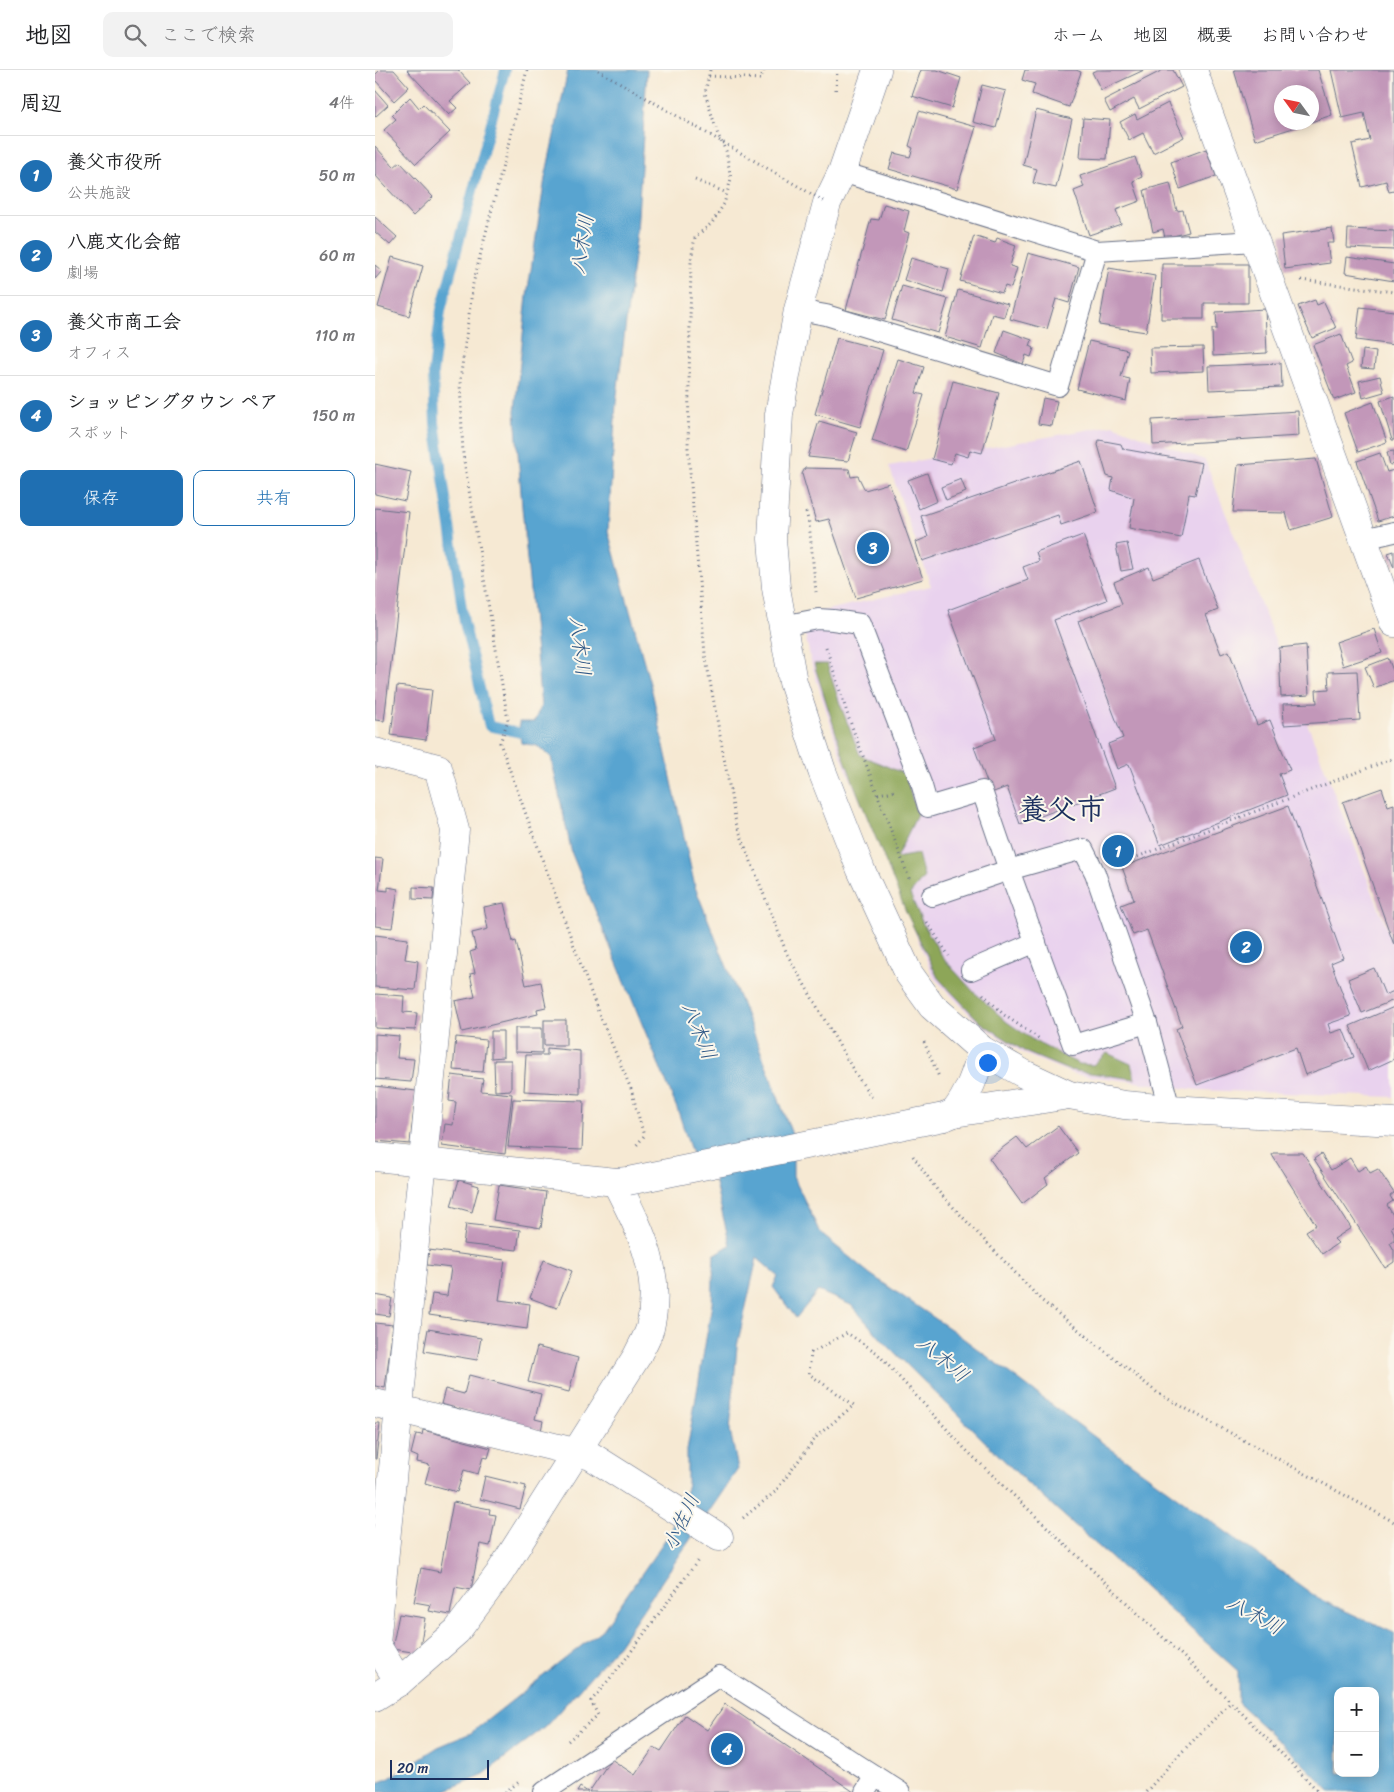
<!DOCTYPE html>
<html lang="ja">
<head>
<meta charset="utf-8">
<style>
	:root { --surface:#fff; --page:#f2f2f2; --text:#202124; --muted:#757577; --line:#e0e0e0; --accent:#1f6fb2 }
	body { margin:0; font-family:Sriracha,"Klee One",sans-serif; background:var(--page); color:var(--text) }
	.controls { position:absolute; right:15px; bottom:15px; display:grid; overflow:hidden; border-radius:10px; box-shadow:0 2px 12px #0003 }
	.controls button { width:45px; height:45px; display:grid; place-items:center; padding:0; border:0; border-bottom:1px solid var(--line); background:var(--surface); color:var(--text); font:25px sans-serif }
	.compass { position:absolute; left:899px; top:15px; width:45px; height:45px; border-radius:50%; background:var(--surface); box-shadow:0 2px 12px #0003; rotate:303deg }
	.scale { position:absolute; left:15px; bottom:12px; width:99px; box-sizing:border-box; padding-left:5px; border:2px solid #1b2f5e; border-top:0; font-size:14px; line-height:18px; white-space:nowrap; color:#1b2f5e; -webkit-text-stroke:4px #fbf7ec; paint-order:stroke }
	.you { position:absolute; left:612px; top:992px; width:18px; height:18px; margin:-12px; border:4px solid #fff; border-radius:50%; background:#1a73e8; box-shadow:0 0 0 8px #1a73e833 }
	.badge { display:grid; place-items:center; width:32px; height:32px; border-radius:50%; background:var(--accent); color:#fff; font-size:16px; font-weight:700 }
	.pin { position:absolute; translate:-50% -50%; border:2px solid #fff; box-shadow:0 1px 5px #0006 }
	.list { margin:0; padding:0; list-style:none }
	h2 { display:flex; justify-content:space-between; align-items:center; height:65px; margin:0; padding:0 20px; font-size:21px }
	h2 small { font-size:16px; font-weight:400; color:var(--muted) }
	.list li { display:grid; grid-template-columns:32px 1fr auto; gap:15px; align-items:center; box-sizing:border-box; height:80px; padding:0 20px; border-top:1px solid var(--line) }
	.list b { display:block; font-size:19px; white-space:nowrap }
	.list p { margin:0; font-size:16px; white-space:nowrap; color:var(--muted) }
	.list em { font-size:16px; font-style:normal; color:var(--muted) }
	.actions { display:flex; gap:10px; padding:15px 20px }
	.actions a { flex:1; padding:11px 0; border:1px solid var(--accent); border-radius:10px; text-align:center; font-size:18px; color:var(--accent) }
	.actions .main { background:var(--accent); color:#fff }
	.icon { flex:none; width:28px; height:28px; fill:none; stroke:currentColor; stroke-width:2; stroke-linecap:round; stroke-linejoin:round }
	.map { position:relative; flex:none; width:1019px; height:1722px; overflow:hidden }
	header { display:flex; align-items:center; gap:30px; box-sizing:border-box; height:70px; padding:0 25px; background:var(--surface); border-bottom:1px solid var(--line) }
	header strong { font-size:24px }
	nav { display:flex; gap:28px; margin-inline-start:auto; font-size:18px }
	.search { width:350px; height:45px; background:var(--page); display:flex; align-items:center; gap:12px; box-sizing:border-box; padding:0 18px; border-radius:10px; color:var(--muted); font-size:19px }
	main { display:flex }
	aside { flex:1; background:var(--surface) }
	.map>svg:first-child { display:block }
</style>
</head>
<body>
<header>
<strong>地図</strong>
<div class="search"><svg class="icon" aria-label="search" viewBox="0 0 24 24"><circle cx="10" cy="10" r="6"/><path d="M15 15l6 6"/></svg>ここで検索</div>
<nav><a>ホーム</a><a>地図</a><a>概要</a><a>お問い合わせ</a></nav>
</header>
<main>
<aside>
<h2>周辺<small>4件</small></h2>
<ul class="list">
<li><span class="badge">1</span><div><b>養父市役所</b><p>公共施設</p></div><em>50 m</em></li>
<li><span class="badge">2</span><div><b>八鹿文化会館</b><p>劇場</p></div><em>60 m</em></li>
<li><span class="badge">3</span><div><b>養父市商工会</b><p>オフィス</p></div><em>110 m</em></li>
<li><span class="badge">4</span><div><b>ショッピングタウン ペア</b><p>スポット</p></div><em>150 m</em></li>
</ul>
<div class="actions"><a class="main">保存</a><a>共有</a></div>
</aside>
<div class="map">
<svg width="1019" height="1722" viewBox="0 0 1019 1722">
	<rect width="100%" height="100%" fill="#fbf7ec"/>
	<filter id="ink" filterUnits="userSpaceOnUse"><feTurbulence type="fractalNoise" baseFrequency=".02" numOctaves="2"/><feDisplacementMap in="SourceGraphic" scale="10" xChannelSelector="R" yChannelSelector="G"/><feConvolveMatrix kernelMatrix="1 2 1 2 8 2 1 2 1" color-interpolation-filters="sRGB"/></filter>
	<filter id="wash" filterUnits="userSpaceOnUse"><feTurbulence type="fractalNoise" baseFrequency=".0096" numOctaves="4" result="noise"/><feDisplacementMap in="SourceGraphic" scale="20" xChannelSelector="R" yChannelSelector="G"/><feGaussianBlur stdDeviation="1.12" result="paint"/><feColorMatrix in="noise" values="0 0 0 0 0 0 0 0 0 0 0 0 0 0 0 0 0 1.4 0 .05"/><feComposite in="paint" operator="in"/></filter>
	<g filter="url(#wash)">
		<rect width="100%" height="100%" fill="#f6e9d3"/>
		<polygon fill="#e9d2ee" points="738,355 830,390 1019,877 1019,1027 823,1020 698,1004 651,985 604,954 559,908 465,684 437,596 426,546 556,516 514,396"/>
		<polygon fill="#8da658" stroke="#546a5b" points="439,594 452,594 465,634 485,685 530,704 542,745 521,788 543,784 549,807 535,824 548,854 569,889 598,921 632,952 661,972 704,994 718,995 732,983 756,994 760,1009 693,1000 652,983 605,952 563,908 532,844 482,722 467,682"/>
		<path fill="#58a4d0" stroke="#3a6a97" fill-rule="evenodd" d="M 193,0 L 272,0 L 262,162 L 241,333 L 233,461 L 277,621 L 320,817 L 386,982 L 418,1067 L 418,1106 L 445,1163 L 495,1204 L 577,1260 L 725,1371 L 944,1529 L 1019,1563 L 1019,1722 L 956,1722 L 916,1682 L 863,1633 L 863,1601 L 649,1410 L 510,1273 L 476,1235 L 443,1221 L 421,1248 L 398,1217 L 403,1206 L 382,1188 L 362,1276 L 355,1360 L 363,1399 L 243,1576 L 170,1657 L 109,1704 L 67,1722 L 0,1722 L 0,1714 L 13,1709 L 63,1677 L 96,1663 L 229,1558 L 294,1464 L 312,1418 L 312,1380 L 337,1234 L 339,1185 L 355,1175 L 339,1109 L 319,1090 L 303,1041 L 197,784 L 176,687 L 162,676 L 146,673 L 144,652 L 159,652 L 166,636 L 147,437 L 140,341 L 152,226 L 170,108 ZM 963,1621 L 1000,1621 L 1000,1703 L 963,1703 Z"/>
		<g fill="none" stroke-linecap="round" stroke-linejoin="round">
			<polyline stroke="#58a4d0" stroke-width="10" points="130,0 66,240 58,302 60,353 89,552 114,656 156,665"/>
		</g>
		<g id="blocks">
			<g fill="#c297b9">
				<polygon points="5,0 19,0 34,17 19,31 0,10 0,5"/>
				<polygon points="32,0 83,0 95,13 75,31 82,38 74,45"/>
				<polygon points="546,0 562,0 586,8 577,38 537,26"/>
				<polygon points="650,0 701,0 706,2 694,37 657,24 660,14 647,10"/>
				<polygon points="722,0 769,0 726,20 717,2"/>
				<polygon points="788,0 798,0 807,17 764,39 759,29 735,42 729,30"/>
				<polygon points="859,0 943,0 957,45 936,52 936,22 906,22 906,52 934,53 880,70"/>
				<polygon points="956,0 1019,0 1019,121 1014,122 1011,111 987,117 977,74 995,70 989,43 967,48"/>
				<polygon points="607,15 631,21 621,58 598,52"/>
				<polygon points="0,20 13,35 0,47"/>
				<polygon points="35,27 44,38 48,34 75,62 41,94 9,60 21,49 17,45"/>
				<polygon points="793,33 809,67 778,83 768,63 754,70 745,52 760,44 762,49"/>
				<polygon points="661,40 697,49 681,118 658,113 662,99 648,95"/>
				<polygon points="544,41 601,57 582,119 514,99 519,83 535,87 538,78 534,76"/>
				<polygon points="708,48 735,50 732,89 705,88"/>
				<polygon points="0,76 19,97 25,92 58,127 38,146 0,105"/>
				<polygon points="831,79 841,106 805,119 796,92"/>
				<polygon points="760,87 767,107 758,111 765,131 741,140 746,154 714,165 699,121 709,117 705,106"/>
				<polygon points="795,113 802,141 808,140 814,162 790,168 788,159 778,162 769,120"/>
				<polygon points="509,134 534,141 529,161 534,163 510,250 471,240 496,149 504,150"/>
				<polygon points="0,147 22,167 15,175 0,162"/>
				<polygon points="957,158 959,173 952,173 955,193 910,199 906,165"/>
				<polygon points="973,159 1019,161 1019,180 972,178"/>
				<polygon points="599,166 620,173 622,168 641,175 635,196 642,198 636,218 630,216 627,223 585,211"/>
				<polygon points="653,183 704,197 694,233 681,229 672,259 635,249"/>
				<polygon points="17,187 48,196 34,246 3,237"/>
				<polygon points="972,187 1019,194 1019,211 970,203"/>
				<polygon points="536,188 574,199 568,222 529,210"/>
				<polygon points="787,194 873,194 873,233 829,233 829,249 786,249"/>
				<polygon points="0,195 7,201 0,209"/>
				<polygon points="734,198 780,206 771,262 724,255"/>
				<polygon points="527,216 573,229 563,263 517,250"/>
				<polygon points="583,220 633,234 629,247 617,244 607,278 570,267"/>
				<polygon points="940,230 942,235 949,232 961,258 937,268 923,236"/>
				<polygon points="985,237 1019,241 1019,275 981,270"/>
				<polygon points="890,239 892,283 838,286 837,259 842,259 841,242"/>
				<polygon points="629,260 657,270 655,276 659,278 656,287 651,285 648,294 621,283"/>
				<polygon points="966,264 977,293 971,296 981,322 959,330 938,275"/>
				<polygon points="462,268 508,280 485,357 440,344"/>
				<polygon points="714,271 753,280 746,307 755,309 751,331 702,319"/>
				<polygon points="828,277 829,301 776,303 775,278"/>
				<polygon points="988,280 1001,282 999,299 986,298"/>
				<polygon points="523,289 549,297 541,323 549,325 531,382 497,371"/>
				<polygon points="906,293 907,317 834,320 833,296"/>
				<polygon points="1005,306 1009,322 988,328 984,311"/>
				<polygon points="578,311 624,323 607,383 595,380 593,387 580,383 576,394 557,389"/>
				<polygon points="1019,326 1019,370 1017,370 1005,331"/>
				<polygon points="668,328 682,331 677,356 663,354"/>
				<polygon points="998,332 1012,372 983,382 969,343"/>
				<polygon points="923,341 924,366 778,375 777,350"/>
				<polygon points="444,351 482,362 473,391 433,387"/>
				<polygon points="724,370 746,374 748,379 827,393 820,425 814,424 806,468 754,458 759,428 736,420 738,408 732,406 723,375"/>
				<polygon points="1019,381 1019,394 1015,395 1012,382"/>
				<polygon points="1005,383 1012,402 1019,400 1019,446 1003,451 982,391"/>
				<polygon points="941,389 958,447 916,460 911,443 858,442 863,395"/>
				<polygon points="706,391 723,442 686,455 683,445 547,491 541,472 553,467 546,446"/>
				<polygon points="0,394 36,402 30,431 0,424"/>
				<polygon points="430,398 474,399 476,407 483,406 490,420 514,413 548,509 481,528 454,449 441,452 427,404"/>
				<polygon points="552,403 562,431 544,439 533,410"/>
				<polygon points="586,409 591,422 571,430 566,417"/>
				<polygon points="0,438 34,442 9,651 0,650"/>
				<polygon points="708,465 732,530 679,550 740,718 645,754 632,717 616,723 599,677 621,669 573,540 653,510 648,497 664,491 661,482"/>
				<polygon points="752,473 758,499 746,501 741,475"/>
				<polygon points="1019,481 1019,498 1013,483"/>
				<polygon points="824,490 843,540 831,545 846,584 854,581 882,655 895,650 915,700 904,704 912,725 785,775 754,694 742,699 733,674 748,668 703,551 747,534 739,512 774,497 778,508"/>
				<polygon points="999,559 1007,583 968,596 961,572"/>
				<polygon points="931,575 934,625 906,627 904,578"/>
				<polygon points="1013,588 1019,603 1019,610 999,618 990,597"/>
				<polygon points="982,601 985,650 909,655 908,634 942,633 941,620 954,619 953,602"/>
				<polygon points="22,616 57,620 51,670 16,665"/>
				<polygon points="1007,718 1013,736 1019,734 1019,875 968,732"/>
				<polygon points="913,736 968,888 956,893 976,946 953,954 956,963 968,959 979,987 930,1005 921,978 822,1015 801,959 807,956 772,860 758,865 746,835 759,830 747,797"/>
				<polygon points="0,788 8,789 4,820 13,821 13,817 23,819 17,858 0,856"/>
				<polygon points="38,817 59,818 58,830 38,829"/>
				<polygon points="129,833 138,872 141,871 151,915 166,912 171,937 162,939 163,944 87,962 80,931 100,927 95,904 100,903 95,882 101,880 97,863 113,859 109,837"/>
				<polygon points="0,865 33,869 30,889 43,891 40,920 0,917"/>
				<polygon points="999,898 1010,925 1019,921 1019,930 987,943 973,909"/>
				<polygon points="0,924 29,926 28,942 42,943 40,960 0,958"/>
				<polygon points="1019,937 1019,989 993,1001 975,956"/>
				<rect x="169" y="950" width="22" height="25"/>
				<polygon points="140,958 167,958 167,983 140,982"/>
				<polygon points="116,961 128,961 128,987 116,988"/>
				<polygon points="0,964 24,966 22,988 39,989 36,1012 0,1009"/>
				<polygon points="81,967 111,970 108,1002 78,1000"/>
				<polygon points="172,978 205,981 205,1024 149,1021 151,985 172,985"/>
				<polygon points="119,990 136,990 136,1020 120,1021"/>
				<polygon points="77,1005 108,1009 106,1021 137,1024 130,1084 67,1076 70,1054 78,1055 81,1032 74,1031"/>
				<polygon points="0,1016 41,1021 35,1074 0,1071"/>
				<polygon points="138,1029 209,1031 207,1080 133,1077"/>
				<polygon points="683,1056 703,1083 670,1108 673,1114 647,1134 614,1088 642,1067 652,1079"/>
				<polygon points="898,1083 928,1083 976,1158 959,1169 963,1173 947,1184 931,1161 941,1155 897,1085"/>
				<polygon points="946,1084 956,1100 975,1088 983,1101 991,1096 995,1103 1003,1099 1019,1123 1015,1126 1018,1131 1012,1135 1019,1147 1019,1155 1016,1157 1019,1163 1019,1170 1015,1173 1019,1180 1019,1192 1010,1198 939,1089"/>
				<polygon points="84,1110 104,1116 97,1142 76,1136"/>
				<polygon points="124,1115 171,1122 166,1158 118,1150"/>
				<polygon points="91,1154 145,1160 142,1180 88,1174"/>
				<polygon points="54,1180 130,1190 124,1230 155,1234 152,1259 54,1245 57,1224 72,1226 76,1198 52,1195"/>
				<polygon points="169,1190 197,1201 182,1238 155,1228"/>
				<polygon points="0,1225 17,1228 14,1246 0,1244"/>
				<polygon points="0,1253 18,1255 10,1318 0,1316"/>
				<polygon points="53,1259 106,1268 102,1290 49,1281"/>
				<polygon points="162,1277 203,1288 194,1322 153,1312"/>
				<polygon points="94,1305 166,1324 160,1349 168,1351 166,1361 66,1334 70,1319 89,1324"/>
				<polygon points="0,1353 5,1353 1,1389 0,1389"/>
				<polygon points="48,1360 116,1378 113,1388 108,1387 103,1404 89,1400 82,1422 50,1413 55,1395 42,1392 43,1387 36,1384 41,1364 47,1365"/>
				<polygon points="110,1406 151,1416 145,1439 105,1429"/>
				<polygon points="78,1432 115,1439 114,1444 121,1445 115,1476 105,1474 96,1520 80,1517 75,1545 54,1541 56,1535 39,1532 46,1498 65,1502"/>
				<polygon points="24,1544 50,1548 44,1583 17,1579"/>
				<polygon points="350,1634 479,1722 214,1722 236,1689 260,1705 279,1677 286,1681 310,1645 332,1660"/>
				<polygon points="205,1717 213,1722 202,1722"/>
			</g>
		</g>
	</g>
	<g filter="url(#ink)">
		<use href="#blocks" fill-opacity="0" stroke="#687087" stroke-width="1"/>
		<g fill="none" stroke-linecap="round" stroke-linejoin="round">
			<defs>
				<g id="service">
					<polyline points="467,102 722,181 880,171"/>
					<polyline points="423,240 451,245 683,316 722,181"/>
					<polyline points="989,469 1019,462"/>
					<polyline points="407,556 443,549 458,550 485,554 547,716 553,737 607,721 634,800 708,779 720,803 772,953 795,1039"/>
					<polyline points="557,826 634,800 698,975 772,953"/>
					<polyline points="596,900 661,872"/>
					<polyline points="169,1722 344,1606 525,1722"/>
					<polyline points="490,1722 500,1706"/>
				</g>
				<g id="minor">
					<polyline points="818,0 1019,553"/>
					<polyline points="0,682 63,698 80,760 1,1574 24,1612"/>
					<path d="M 579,1043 C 594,1024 601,1003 607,980"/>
					<polyline points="569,1047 579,1043 694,1025"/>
					<polyline points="0,1087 241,1112 253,1111"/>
					<polyline points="0,1333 216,1386 344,1467"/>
					<path d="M 0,1627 L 24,1612 L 82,1561 L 124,1504 L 262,1286 C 266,1277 272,1268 275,1258 C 288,1202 265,1160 241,1112"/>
				</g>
				<polyline id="tertiary" points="502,0 467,102 452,133 423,240 404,344 397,469 401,518 418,612 447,701 486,800 534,904 557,936 607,980 649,1004 694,1025 749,1035 795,1039 1019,1052"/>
			</defs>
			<use href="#service" stroke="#687087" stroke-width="22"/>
			<use href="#minor" stroke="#687087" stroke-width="29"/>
			<use href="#tertiary" stroke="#687087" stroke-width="29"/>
			<g stroke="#687087" stroke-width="3" stroke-dasharray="1 4" stroke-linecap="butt">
				<polyline points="152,0 98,214 85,311 88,385 133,650 125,673 222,939 256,1019 269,1066 260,1077"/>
				<polyline points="335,0 330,23 343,65 351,81 356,109 349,134 337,153 320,167 316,190 313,378 330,584 361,753 412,884 480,1003 498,1029"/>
				<polyline points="334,6 386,9 389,0"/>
				<polyline points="461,20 462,0"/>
				<polyline points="320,110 352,123"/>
				<polyline points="926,210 1019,222"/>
				<polyline points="431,442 434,453 441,522"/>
				<polyline points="451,577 473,646 535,811"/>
				<polyline points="503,724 520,721"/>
				<polyline points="744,794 1019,688"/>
				<polyline points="552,852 574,886"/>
				<polyline points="608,924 629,945 666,970"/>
				<polyline points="549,972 564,1007"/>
				<polyline points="538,1086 562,1120 666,1230 784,1324 1019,1452"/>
				<polyline points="368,1448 400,1422 442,1366 479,1335 434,1304 436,1283 472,1263 501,1282 590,1379 856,1632"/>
				<polyline points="193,1671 223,1645 216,1631 247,1594 324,1489"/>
				<polyline points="130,1722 144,1712"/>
				<polyline points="771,1722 801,1688 856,1632 944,1722"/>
			</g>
			<use href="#service" stroke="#fff" stroke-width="20"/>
			<use href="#minor" stroke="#fff" stroke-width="28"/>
			<use href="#tertiary" stroke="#fff" stroke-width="28"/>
			<defs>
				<polyline id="minor-bridge" points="253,1111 569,1047"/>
			</defs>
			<use href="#minor-bridge" stroke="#687087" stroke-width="29" stroke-linecap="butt"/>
			<polyline stroke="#687087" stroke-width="3" stroke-dasharray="1 4" stroke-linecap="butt" points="223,0 452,133"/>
			<use href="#minor-bridge" stroke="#fff" stroke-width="28"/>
		</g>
	</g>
	<g text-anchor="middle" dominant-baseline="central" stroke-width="4" stroke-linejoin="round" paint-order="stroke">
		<g font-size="20" font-style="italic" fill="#305886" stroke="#fbf7ec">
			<text transform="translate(207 174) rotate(-81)">八木川</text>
			<text transform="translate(205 576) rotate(83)">八木川</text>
			<text transform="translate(324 961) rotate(68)">八木川</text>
			<text transform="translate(568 1289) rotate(40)">八木川</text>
			<text transform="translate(306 1452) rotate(-65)">小佐川</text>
			<text transform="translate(880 1545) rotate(29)">八木川</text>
		</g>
		<g font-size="29" font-weight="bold" fill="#1b2f5e" stroke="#fbf7ec">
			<text x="687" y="739">養父市</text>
		</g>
	</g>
</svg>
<div class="controls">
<button>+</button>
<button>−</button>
</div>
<svg class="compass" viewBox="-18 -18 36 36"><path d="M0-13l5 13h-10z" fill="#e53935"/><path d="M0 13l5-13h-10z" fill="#757577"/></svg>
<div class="scale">20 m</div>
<div class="you"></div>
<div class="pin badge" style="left:743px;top:781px">1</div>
<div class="pin badge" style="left:871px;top:877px">2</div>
<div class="pin badge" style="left:498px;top:478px">3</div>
<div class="pin badge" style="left:352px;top:1679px">4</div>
</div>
</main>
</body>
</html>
